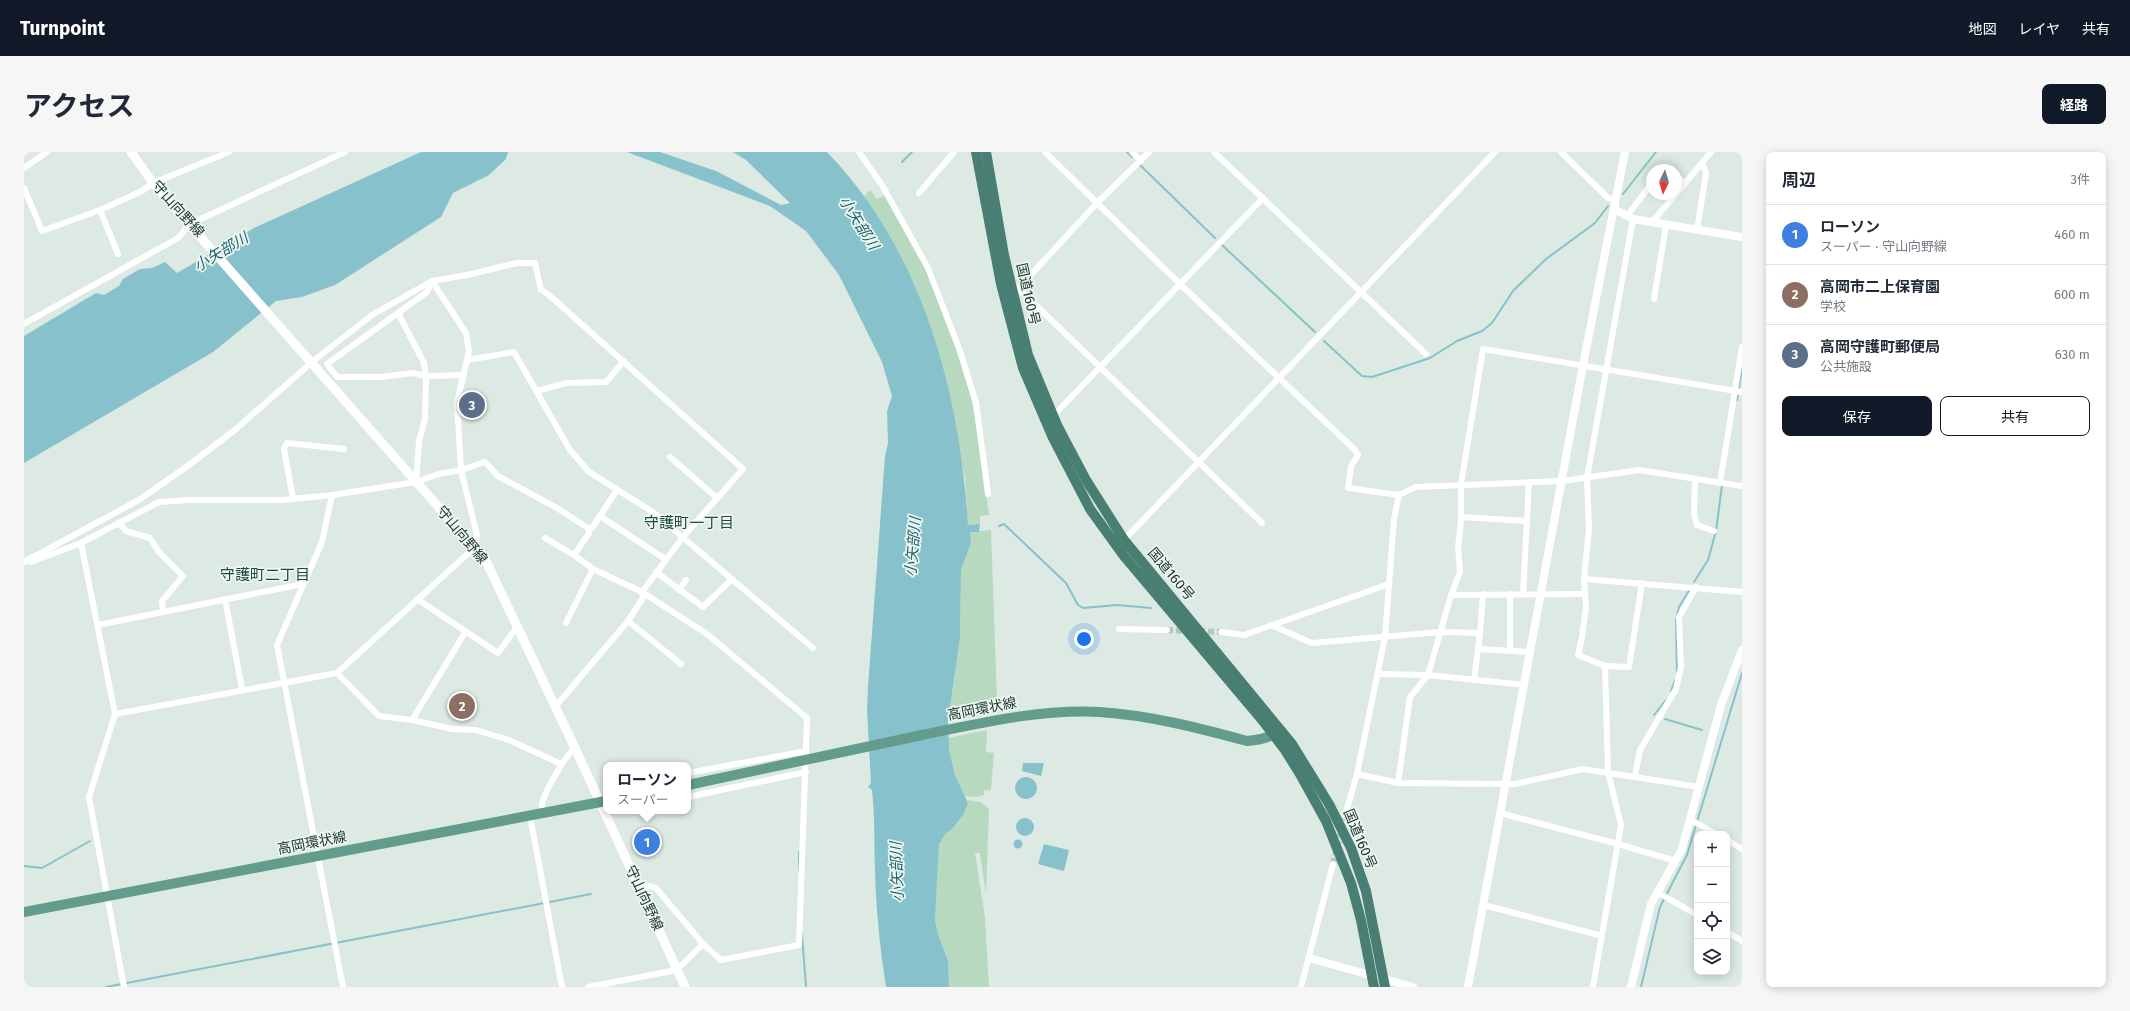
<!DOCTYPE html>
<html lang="ja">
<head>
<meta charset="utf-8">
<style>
	:root { --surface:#fff; --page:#f6f6f7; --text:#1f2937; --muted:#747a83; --line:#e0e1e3; --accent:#111827 }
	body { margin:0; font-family:"Fira Sans","Noto Sans JP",sans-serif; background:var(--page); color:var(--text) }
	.controls { position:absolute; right:12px; bottom:12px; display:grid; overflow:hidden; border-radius:8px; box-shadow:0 2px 10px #0003 }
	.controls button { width:36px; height:36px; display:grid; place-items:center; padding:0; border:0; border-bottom:1px solid var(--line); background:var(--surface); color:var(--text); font:20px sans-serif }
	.compass { position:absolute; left:1622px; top:12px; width:36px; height:36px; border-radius:50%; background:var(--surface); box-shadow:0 2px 10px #0003; rotate:185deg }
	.you { position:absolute; left:1060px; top:487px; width:14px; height:14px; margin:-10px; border:3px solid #fff; border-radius:50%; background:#1a73e8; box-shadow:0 0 0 6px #1a73e833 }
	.badge { display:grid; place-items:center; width:26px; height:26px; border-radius:50%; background:var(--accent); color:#fff; font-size:13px; font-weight:700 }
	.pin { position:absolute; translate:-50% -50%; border:2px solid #fff; box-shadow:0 1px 4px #0006 }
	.popup { position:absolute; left:579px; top:610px; width:88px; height:52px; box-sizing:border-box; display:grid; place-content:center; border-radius:8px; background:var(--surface); filter:drop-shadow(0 1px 3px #0005); font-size:13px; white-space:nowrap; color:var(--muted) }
	.popup b { font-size:15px; color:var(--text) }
	.popup::after { content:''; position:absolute; left:50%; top:100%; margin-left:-8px; border:8px solid transparent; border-top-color:var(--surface) }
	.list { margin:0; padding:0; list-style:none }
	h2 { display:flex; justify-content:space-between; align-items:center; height:52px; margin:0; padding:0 16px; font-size:17px }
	h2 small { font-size:13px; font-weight:400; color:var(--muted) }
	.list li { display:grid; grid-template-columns:26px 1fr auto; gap:12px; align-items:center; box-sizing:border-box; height:60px; padding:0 16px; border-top:1px solid var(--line) }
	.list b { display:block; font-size:15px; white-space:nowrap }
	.list p { margin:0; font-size:13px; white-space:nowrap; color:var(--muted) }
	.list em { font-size:13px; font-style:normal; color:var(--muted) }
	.actions { display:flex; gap:8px; padding:12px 16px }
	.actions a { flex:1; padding:9px 0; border:1px solid var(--accent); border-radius:8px; text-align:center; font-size:14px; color:var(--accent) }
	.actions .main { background:var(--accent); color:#fff }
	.icon { flex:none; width:22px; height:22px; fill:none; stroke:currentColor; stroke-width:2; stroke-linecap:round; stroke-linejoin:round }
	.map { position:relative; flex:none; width:1718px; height:835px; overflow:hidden; border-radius:8px }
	header { display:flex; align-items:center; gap:24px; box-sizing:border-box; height:56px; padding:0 20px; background:var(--accent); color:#fff }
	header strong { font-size:19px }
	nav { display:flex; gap:22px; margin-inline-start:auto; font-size:14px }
	.intro { display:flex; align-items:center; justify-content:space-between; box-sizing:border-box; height:96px; padding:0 24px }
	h1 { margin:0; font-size:28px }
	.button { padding:10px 18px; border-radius:8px; background:var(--accent); color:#fff; font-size:14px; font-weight:700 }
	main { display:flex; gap:24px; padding:0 24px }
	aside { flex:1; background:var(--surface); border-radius:8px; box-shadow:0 2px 10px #0003 }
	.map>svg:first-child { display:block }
</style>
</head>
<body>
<header>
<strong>Turnpoint</strong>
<nav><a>地図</a><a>レイヤ</a><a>共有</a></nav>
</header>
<div class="intro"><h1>アクセス</h1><a class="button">経路</a></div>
<main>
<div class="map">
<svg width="1718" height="835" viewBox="0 0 1718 835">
	<rect width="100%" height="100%" fill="#dde9e3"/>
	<g fill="#b7d9bf">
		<polygon points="846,38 853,47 862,43 896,104 927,181 947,245 954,283 965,363 956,364 956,372 944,373 941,325 911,189 892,137 874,100 840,44"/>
		<polygon points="967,378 973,549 963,551 963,562 924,569 936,486 937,418 947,391 946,380"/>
		<polygon points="963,578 962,600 970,601 967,638 960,638 960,643 952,645 941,644 931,623 925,598 924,586"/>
		<polygon points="943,648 957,650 965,657 962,742 956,701 951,701 961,766 965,835 925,835 924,809 915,785 911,769 915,691 922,681 928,677 944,651"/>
	</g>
	<g fill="#87c2cc">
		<polygon points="397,0 484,0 482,7 465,23 429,41 417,65 311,133 278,145 252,149 189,200 0,311 0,184 72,141 80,143 95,134 99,127 116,117 128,116 141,110 153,121 230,76"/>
		<path d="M 603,0 L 636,0 L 692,19 L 757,53 L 766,51 L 722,8 L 709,0 L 803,0 C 898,98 936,240 944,373 L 956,372 L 955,380 L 946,380 L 947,391 L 937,418 L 936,486 L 924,569 L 925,598 L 931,623 L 944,651 L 939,663 L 928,677 L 922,681 L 915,692 L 911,769 L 915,785 L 924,809 L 925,835 L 862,835 C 856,796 852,758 851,718 C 850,691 851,665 848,638 L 844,635 L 847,631 L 843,557 L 844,535 L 861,304 L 864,291 L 863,259 L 868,244 L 858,210 L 815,123 L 782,79 L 746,54 Z"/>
		<polygon points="999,611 1020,611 1017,624 998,619"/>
		<circle cx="1002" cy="636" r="11"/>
		<circle cx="1001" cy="675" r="9"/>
		<circle cx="994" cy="692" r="4.5"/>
		<polygon points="1020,692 1045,698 1040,719 1014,712"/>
	</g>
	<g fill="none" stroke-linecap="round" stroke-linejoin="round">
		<g stroke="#87c2cc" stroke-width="2">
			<polyline points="1103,0 1108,5"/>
			<polyline points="878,10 888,0"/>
			<polyline points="1116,13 1191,86"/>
			<polyline points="1599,42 1632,0"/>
			<polyline points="1198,93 1291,180"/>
			<polyline points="1300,189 1338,224 1348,225 1406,206 1433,189 1458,179 1468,171 1489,139 1522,107 1571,71 1584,54"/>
			<polyline points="1713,248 1718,215"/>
			<polyline points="975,374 980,372 1042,431 1054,453 1059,456 1093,453 1127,456"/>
			<polyline points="1670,430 1684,408 1692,379 1698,333"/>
			<polyline points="1653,463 1655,455 1666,437"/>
			<polyline points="1652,467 1653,520"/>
			<polyline points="1647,539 1651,528"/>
			<polyline points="1630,563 1642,548"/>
			<polyline points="1641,567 1678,578"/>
			<polyline points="0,714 18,716 66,689"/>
			<polyline points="775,718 775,700"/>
			<polyline points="778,782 782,835"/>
			<polyline points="82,835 567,742"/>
			<polyline points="1617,835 1636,755 1663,703 1718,521"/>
		</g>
		<g stroke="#b7c5bf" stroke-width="6" stroke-dasharray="6 3" stroke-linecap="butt">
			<polyline points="1143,478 1164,479"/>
			<polyline points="1175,479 1197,480"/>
			<polyline points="1309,712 1321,664"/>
		</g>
		<g stroke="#fff" stroke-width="6">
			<polyline points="835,0 858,33 904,116 936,199 952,251 964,342"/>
			<polyline points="1021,0 1157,133 1330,297 1334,303 1327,314 1324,336 1375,343 1392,335 1538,329 1615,318 1718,334"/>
			<polyline points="1108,0 1117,9"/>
			<polyline points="1190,0 1402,202"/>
			<polyline points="1537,0 1584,46 1592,49"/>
			<polyline points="0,16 23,0"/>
			<polyline points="1638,18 1641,15 1644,18"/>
			<polyline points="1652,24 1661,31"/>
			<polyline points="0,36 18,79 76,58 118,39 129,31 205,0"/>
			<polyline points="895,41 930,0"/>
			<polyline points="1652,42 1687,0"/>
			<polyline points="76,58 94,102"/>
			<polyline points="1603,64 1628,31"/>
			<polyline points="1628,70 1652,42"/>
			<polyline points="1673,78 1682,21 1678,11"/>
			<polyline points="408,129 403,140 303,212 313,225 358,225 388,221 402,224 440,223"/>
			<polyline points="994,136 1238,371"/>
			<polyline points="992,139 1073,51 1125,0"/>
			<polyline points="1630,147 1642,73"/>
			<polyline points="374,161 400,211 402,224 401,267 395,289 392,330"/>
			<polyline points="0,172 154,86 166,72 321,0"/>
			<polyline points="443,208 490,200 546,298 565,320 629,360 789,496"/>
			<polyline points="513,239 542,231 582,230 600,209"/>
			<polyline points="1029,264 1239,46"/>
			<polyline points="646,305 693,346"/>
			<polyline points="1671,327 1670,362 1673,373 1690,379"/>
			<polyline points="1696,331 1718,195"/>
			<polyline points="308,343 298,390 253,493 319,835"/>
			<polyline points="269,347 260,297 263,291 320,297"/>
			<polyline points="576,364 641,407"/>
			<polyline points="1437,365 1503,369"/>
			<polyline points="95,371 102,379 126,386 135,400 159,424 138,449 139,459"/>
			<polyline points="521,386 550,403 569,417 618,440 683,482 783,566 775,793 697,808 679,792 632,736 626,734 615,736"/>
			<polyline points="1100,388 1471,0"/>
			<polyline points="57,391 91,562 65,645 100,835"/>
			<polyline points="550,403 565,381 564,376"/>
			<polyline points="0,410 115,348 165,313 212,277 288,210 348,163 408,129 443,123 493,111 511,111 517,138 524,142 719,317 659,385 618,440 619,446 604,469 531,555"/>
			<polyline points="7,410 57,391 135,350 165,348 258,348 308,343 392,330 415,322 437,318 461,310 474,324 533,356 564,376 568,376 593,338"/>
			<polyline points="632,420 679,455 708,427"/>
			<polyline points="1560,427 1718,440"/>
			<polyline points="655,438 662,428"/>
			<polyline points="1486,442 1486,498"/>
			<polyline points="1499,442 1505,330"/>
			<polyline points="1427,443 1560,442"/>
			<polyline points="201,447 218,537"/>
			<polyline points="393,447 474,501 494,474"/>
			<polyline points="604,469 657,512"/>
			<polyline points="542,471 569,417"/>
			<polyline points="74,473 279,432"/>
			<polyline points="1247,473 1288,491 1416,480 1456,481 1459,442"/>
			<polyline points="1095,477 1143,478"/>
			<polyline points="1197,480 1220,483 1365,432"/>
			<polyline points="1454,497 1507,500"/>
			<polyline points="1581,514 1605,515 1618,431"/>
			<polyline points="313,521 355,564 388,568 428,577 452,578 485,588 537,612"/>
			<polyline points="1354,522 1404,523 1501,533"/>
			<polyline points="1450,528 1456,481"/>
			<polyline points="91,562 313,521 450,396 453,383 437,318 433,251 445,199 442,181 408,129"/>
			<polyline points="388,568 442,479"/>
			<polyline points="664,621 782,599"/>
			<polyline points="1333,622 1374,631 1491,632 1559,617 1675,635"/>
			<polyline points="1611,624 1616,598 1652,537 1657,515 1655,465 1672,435"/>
			<polyline points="1374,631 1386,545 1404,523 1427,443 1436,420 1434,395 1437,369 1437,332 1459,197 1718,240"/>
			<polyline points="664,645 782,620"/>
			<polyline points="1476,661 1594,692 1652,709"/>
			<path d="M 520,662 C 519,659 518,655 518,652 C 520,641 542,602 551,596"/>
			<polyline points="506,664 538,835"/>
			<polyline points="1321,664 1333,622 1361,485 1370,367 1375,343"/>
			<polyline points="1667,668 1692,682"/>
			<polyline points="1703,688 1718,697"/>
			<polyline points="1633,740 1673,763"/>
			<polyline points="1460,753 1578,784"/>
			<polyline points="1703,780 1718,789"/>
			<polyline points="564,835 653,818 679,792"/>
			<polyline points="1277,835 1309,712"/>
			<polyline points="1569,835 1597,673 1584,620 1581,514 1554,503 1558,485 1562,455 1560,427 1565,377 1563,326 1609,67"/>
		</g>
		<g stroke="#fff" stroke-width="8">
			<polyline points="1590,57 1609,67 1718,85"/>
			<polyline points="1285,806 1389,835"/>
			<polyline points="1444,835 1559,213 1601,0"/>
			<polyline points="1607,835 1627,752 1658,697 1697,553 1718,498"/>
		</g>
		<polyline stroke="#fff" stroke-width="9" points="107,0 129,31 462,409 551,596 661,835"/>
		<g stroke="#639c8d" stroke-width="10">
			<path d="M 664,633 C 742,616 820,599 898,583 C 957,571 1015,557 1075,560 C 1125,563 1175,576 1223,589 C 1235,588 1246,586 1255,579"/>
			<polyline points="0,760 582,649"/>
		</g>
		<g stroke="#487f72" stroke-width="10">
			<polyline points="952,0 977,132 999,216 1029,286 1066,357 1100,404 1239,569 1261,598 1276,622 1302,669 1327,731 1337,768 1350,835"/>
			<polyline points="962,0 980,103 1004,203 1033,273 1062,328 1100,388 1268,592 1305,652 1327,696 1342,739 1361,835"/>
		</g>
	</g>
	<g text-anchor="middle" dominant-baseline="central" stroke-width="3.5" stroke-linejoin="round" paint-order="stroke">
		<g font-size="14" fill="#203730" stroke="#edf6f1">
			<text transform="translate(154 57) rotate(48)">守山向野線</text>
			<text transform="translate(1004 142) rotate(77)">国道160号</text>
			<text transform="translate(438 383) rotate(50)">守山向野線</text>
			<text transform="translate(1147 422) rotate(50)">国道160号</text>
			<text transform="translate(958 557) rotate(-11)">高岡環状線</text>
			<text transform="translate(1336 687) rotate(67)">国道160号</text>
			<text transform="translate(288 691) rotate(-11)">高岡環状線</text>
			<text transform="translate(620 746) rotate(65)">守山向野線</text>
		</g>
		<g font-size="15" font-style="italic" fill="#1d636f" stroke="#edf6f1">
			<text transform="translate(835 71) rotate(58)">小矢部川</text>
			<text transform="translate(197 100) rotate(-31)">小矢部川</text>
			<text transform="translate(889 395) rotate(-85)">小矢部川</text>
			<text transform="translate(873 720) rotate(-92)">小矢部川</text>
		</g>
		<g font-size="15" fill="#1d483d" stroke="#edf6f1">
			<text x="665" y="371">守護町一丁目</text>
			<text x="241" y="423">守護町二丁目</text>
		</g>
	</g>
</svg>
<div class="controls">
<button>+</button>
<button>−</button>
<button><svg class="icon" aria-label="locate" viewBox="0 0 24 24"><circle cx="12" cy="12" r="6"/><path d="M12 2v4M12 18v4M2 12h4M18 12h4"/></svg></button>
<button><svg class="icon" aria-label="layers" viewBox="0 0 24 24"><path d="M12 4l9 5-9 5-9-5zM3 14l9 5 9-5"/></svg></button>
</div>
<svg class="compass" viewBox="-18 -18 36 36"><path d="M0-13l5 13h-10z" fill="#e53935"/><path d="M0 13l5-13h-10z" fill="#747a83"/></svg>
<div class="you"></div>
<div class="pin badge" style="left:623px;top:690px;background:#3f7fe0">1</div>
<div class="popup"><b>ローソン</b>スーパー</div>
<div class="pin badge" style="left:438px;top:554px;background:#8d6e63">2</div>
<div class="pin badge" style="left:448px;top:253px;background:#5c6f8a">3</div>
</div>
<aside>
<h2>周辺<small>3件</small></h2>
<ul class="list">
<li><span class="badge" style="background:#3f7fe0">1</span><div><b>ローソン</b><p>スーパー · 守山向野線</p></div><em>460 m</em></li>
<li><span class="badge" style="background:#8d6e63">2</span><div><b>高岡市二上保育園</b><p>学校</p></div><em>600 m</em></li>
<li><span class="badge" style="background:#5c6f8a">3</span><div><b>高岡守護町郵便局</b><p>公共施設</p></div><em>630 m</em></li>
</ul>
<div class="actions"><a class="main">保存</a><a>共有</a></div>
</aside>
</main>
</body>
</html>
